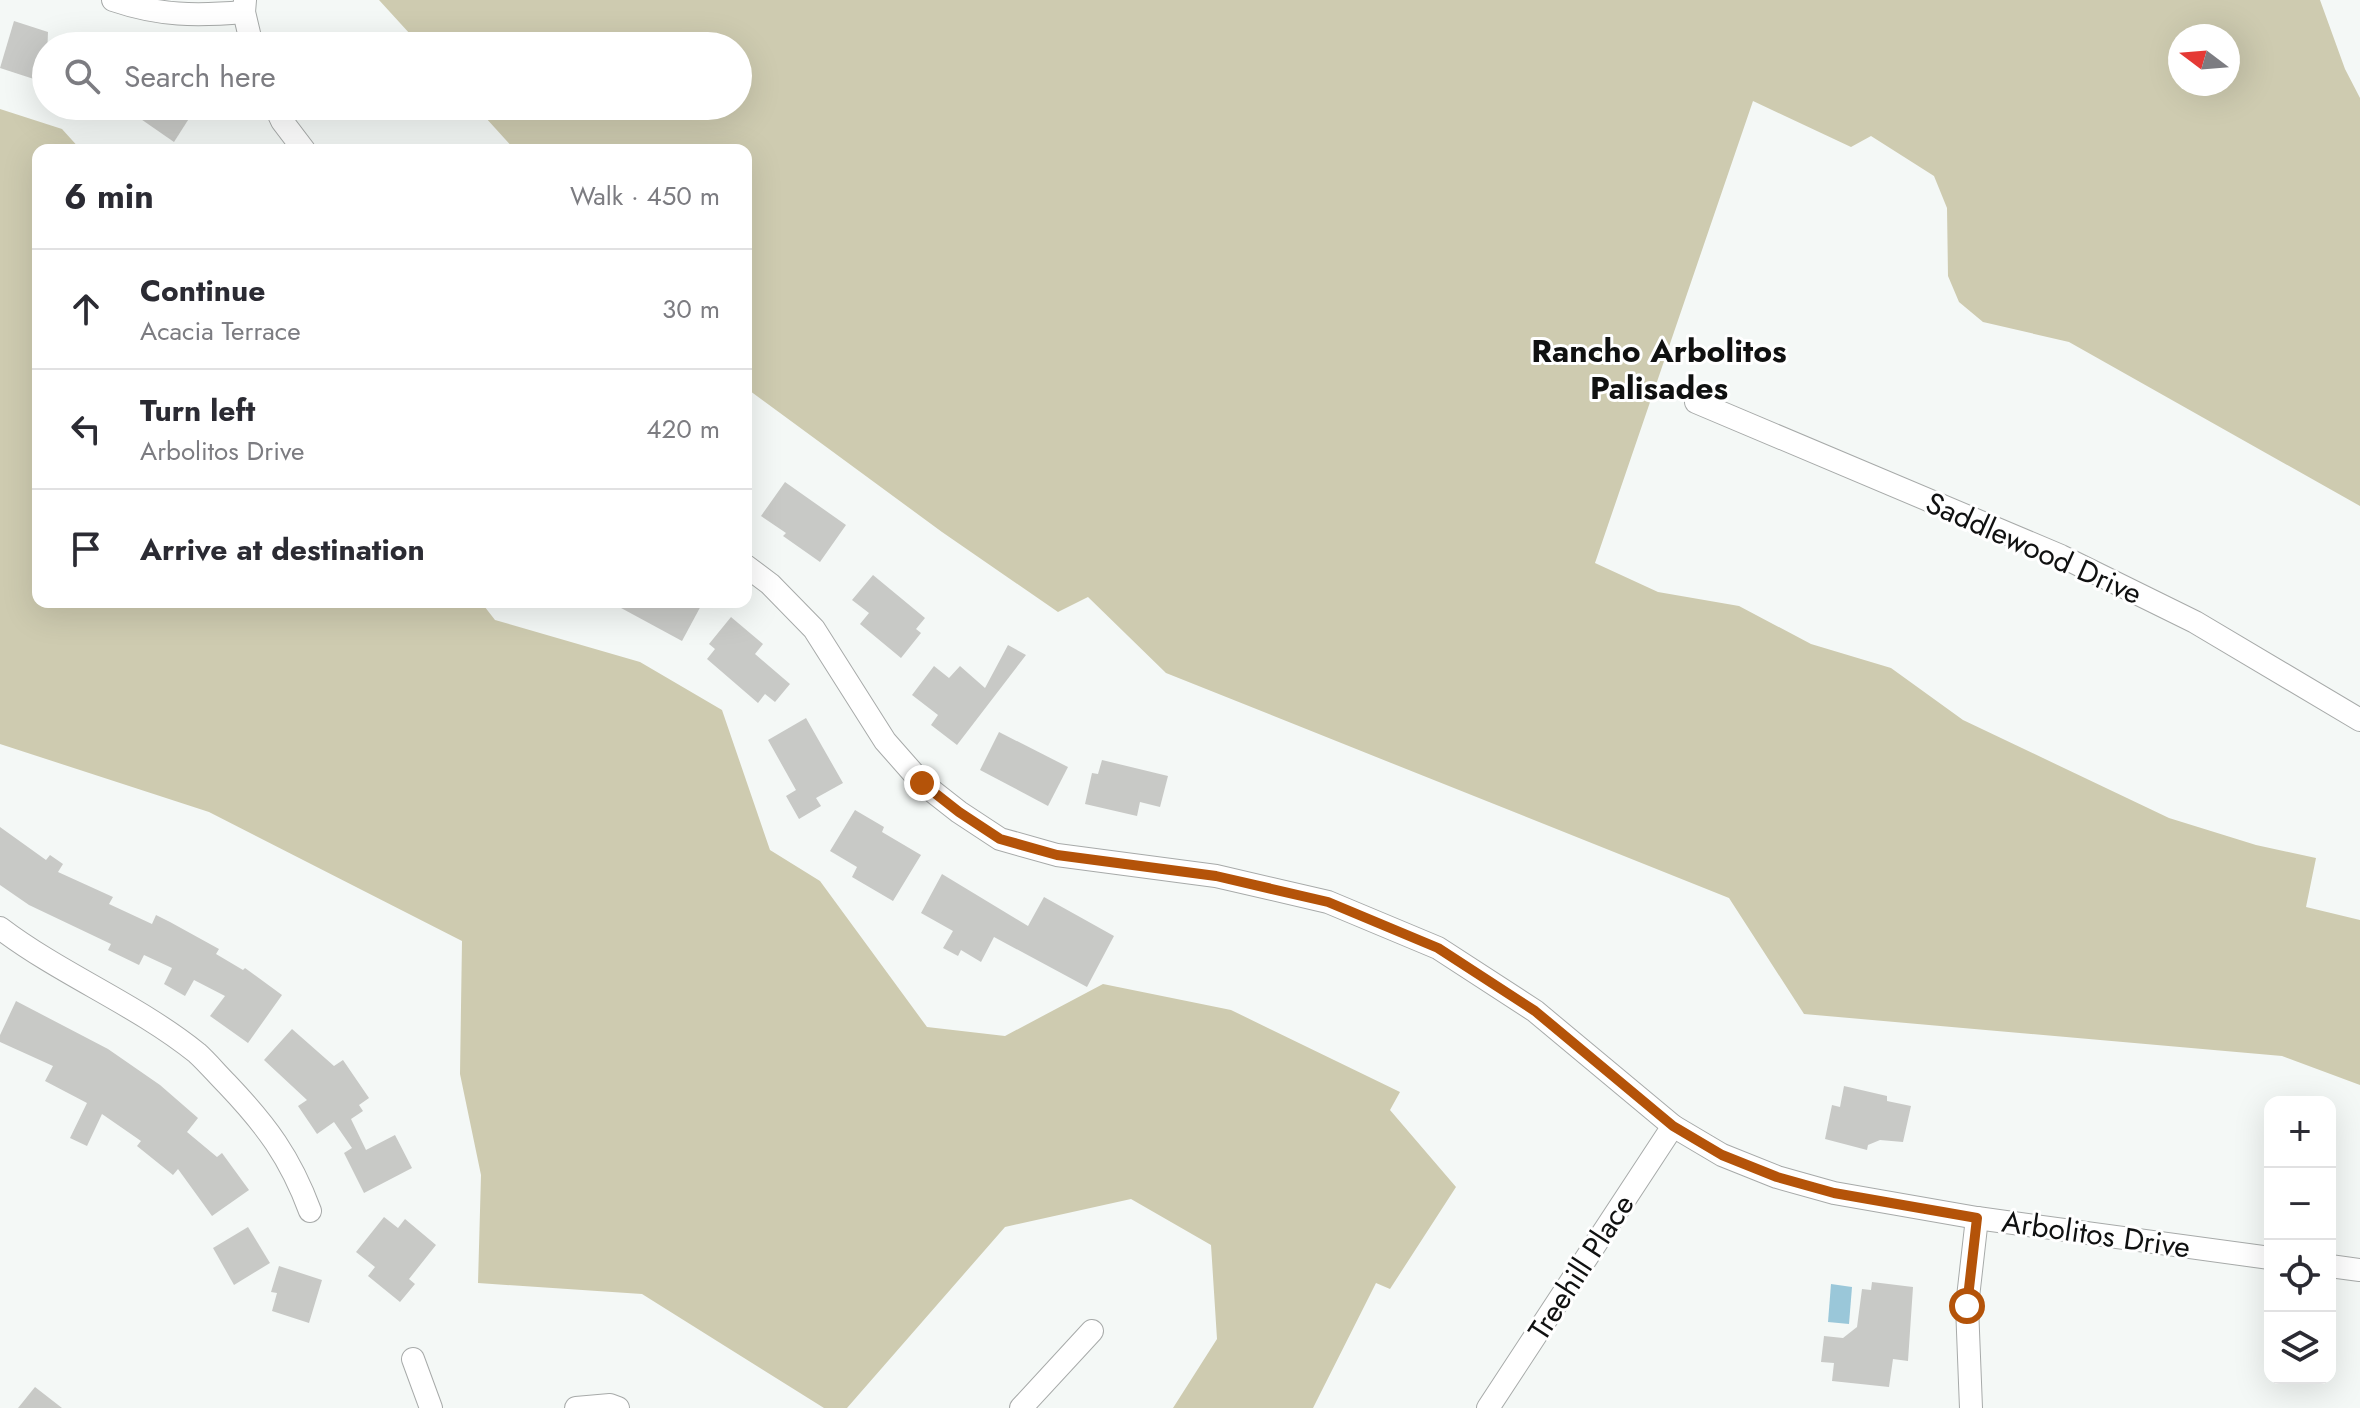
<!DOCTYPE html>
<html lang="en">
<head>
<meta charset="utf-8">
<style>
	:root { --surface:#fff; --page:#f2f2f3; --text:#2b2b33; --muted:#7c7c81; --line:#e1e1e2 }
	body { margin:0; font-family:Jost,sans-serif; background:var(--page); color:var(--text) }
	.controls { position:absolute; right:24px; bottom:24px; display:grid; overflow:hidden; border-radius:16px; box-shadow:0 8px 32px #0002 }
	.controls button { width:72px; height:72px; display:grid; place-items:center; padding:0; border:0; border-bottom:2px solid var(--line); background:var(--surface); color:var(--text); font:40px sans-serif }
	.compass { position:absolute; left:2168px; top:24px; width:72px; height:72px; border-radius:50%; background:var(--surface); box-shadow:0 8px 32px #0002; rotate:286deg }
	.stop { position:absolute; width:24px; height:24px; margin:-18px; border:6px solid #b45309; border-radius:50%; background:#fff }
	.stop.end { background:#b45309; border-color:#fff; box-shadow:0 2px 8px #0008 }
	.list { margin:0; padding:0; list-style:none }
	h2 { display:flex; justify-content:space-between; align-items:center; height:104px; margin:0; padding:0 32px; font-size:34px }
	h2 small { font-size:26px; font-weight:400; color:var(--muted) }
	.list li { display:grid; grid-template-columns:52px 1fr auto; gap:24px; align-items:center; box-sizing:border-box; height:120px; padding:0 32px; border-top:2px solid var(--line) }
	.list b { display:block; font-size:30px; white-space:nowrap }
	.list p { margin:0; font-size:26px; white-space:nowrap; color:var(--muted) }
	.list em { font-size:26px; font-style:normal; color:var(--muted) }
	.icon { flex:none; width:44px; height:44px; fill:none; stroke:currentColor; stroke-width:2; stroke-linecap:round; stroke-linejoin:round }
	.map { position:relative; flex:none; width:2360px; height:1408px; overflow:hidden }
	.search { position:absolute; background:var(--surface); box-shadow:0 8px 32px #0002; left:32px; top:32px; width:720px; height:88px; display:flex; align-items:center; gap:20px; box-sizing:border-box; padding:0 28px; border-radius:44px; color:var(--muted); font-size:30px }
	.panel { position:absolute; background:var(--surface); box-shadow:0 8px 32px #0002; left:32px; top:144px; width:720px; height:464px; border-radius:16px }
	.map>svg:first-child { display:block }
</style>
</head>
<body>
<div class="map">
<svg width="2360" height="1408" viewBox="0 0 2360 1408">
	<rect width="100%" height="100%" fill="#f4f8f6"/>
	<g fill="#cecbb0" fill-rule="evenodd">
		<path d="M 379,0 L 2320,0 L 2345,69 L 2360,98 L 2360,506 L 2069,342 L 1983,322 L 1959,302 L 1948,276 L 1947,208 L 1934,176 L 1871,136 L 1851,147 L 1753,101 L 1595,563 L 1658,592 L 1739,606 L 1811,644 L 1891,668 L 1963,720 L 2169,818 L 2256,845 L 2316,858 L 2306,907 L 2360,920 L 2360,1085 L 2282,1056 L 1804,1014 L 1729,898 L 1166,673 L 1088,597 L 1058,612 L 942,532 L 746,388 L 746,150 L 515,150 L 475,106 L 738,106 L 738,46 L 421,46 ZM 2180,36 L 2228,36 L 2228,84 L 2180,84 Z"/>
		<polygon points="0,109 62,129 81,150 38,150 38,602 481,602 495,620 640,662 722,710 770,850 820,881 927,1027 1005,1036 1103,984 1231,1010 1400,1092 1390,1110 1456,1187 1390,1289 1376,1283 1313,1408 1173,1408 1217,1339 1211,1245 1131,1199 1005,1227 847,1408 824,1408 642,1294 478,1283 481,1175 460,1074 462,941 209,812 0,744"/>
	</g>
	<polygon fill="#9ac7d9" points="1831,1284 1852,1287 1849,1324 1828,1322"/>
	<g fill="#c8c9c6">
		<polygon points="14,21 48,32 46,83 0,68"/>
		<polygon points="122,106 197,106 174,142"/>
		<polygon points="785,482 846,525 820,562 783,536 786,533 761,516"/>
		<polygon points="873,575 925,618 916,629 921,633 901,658 860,624 869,613 852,600"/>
		<polygon points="610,602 703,602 682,641"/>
		<polygon points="731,617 763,644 755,654 790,684 775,702 765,694 758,703 707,659 715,649 709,644"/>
		<polygon points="1008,645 1026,655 957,745 931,725 938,715 912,695 934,666 949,678 960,666 985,688"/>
		<polygon points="806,718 843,783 816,798 821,806 799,819 786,796 796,790 768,740"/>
		<polygon points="999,732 1068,767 1048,806 980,770"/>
		<polygon points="1102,760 1168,776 1160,807 1140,802 1137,816 1085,804 1092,773 1098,774"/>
		<polygon points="855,810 884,827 882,832 921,855 893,901 852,877 857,867 830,851"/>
		<polygon points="0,827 46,860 50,855 63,864 58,872 113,897 109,904 152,924 156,915 170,922 219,949 216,954 243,970 245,968 282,995 248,1043 210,1016 225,996 194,980 185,996 164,984 172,968 144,955 139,965 108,950 111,944 29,905 0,885"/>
		<polygon points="942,874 1028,926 1044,897 1114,936 1087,987 994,937 981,962 961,950 958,956 943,948 953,931 921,913"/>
		<polygon points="16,1001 108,1049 160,1085 198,1118 187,1132 217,1157 222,1153 249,1190 212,1216 178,1169 173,1175 137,1146 141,1141 102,1114 87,1146 70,1138 87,1103 45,1081 53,1066 0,1042 0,1035"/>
		<polygon points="292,1029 334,1066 343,1060 369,1098 359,1105 363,1111 351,1119 366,1150 395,1135 412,1168 364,1193 344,1153 352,1148 334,1122 317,1134 298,1106 307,1100 264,1060"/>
		<polygon points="1844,1086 1887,1096 1887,1101 1911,1106 1903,1142 1880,1140 1868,1145 1867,1150 1825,1139 1832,1105 1840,1107"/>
		<polygon points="384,1217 398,1228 405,1219 436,1245 409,1279 415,1284 400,1302 368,1276 375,1267 356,1252"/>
		<polygon points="248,1227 270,1263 234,1285 213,1248"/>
		<polygon points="279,1266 322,1280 309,1323 272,1311 277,1293 271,1292"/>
		<polygon points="1872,1282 1913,1287 1908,1361 1893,1359 1889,1387 1832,1381 1834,1363 1821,1362 1824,1336 1843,1338 1857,1327 1862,1289 1871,1290"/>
		<polygon points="35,1387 62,1408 18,1408"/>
	</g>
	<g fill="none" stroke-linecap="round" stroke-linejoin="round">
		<defs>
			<g id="street">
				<path d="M 113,0 C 160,16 196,16 244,12"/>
				<polyline points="245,0 244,12 252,46"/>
				<polyline points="275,106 282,121 304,150"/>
				<polyline points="1696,402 2061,556 2195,622 2360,720"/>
				<polyline points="746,566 770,584 814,629 885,741 922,783 959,812 1000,839 1057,855 1216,876 1328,902 1438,948 1535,1011 1673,1126 1722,1155 1777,1177 1834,1193 1977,1218 2270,1258"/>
				<path d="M 0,928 C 62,975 136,1004 197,1053 C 207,1062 217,1074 227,1084 C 266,1125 290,1157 310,1211"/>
				<polyline points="2330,1266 2360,1270"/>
				<polyline points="413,1359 431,1408"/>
				<polyline points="576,1408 610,1405 618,1408"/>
				<polyline points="1021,1408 1092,1331"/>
				<polyline points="1488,1408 1673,1126"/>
				<polyline points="1971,1408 1967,1306 1977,1218"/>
			</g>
		</defs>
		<use href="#street" stroke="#a7aaa9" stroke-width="24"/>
		<use href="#street" stroke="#fff" stroke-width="22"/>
	</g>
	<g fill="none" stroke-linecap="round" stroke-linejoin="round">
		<polyline stroke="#b45309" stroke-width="10" points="922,783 959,812 1000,839 1057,855 1216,876 1328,902 1438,948 1535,1011 1673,1126 1722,1155 1777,1177 1834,1193 1977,1218 1967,1306"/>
	</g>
	<g text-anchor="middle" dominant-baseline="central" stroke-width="6" stroke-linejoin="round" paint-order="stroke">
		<g font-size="30" fill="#101111" stroke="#fff">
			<text transform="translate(2034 548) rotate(24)">Saddlewood Drive</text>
			<text transform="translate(2096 1234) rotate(8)">Arbolitos Drive</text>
			<text transform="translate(1581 1267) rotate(-57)">Treehill Place</text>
		</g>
		<g font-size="32" font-weight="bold" fill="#101111" stroke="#fff">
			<text x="1659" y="351">Rancho Arbolitos<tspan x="1659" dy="37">Palisades</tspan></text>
		</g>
	</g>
</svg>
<div class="controls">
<button>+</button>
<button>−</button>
<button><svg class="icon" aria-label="locate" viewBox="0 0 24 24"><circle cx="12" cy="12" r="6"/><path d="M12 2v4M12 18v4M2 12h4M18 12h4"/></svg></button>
<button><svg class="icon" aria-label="layers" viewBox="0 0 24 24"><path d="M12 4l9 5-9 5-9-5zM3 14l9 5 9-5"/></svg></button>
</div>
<svg class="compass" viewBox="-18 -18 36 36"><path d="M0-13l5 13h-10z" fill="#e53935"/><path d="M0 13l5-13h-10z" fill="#7c7c81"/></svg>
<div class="stop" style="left:1967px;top:1306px"></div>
<div class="stop end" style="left:922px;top:783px"></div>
<div class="search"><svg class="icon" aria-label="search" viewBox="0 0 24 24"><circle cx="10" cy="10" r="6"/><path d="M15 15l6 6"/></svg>Search here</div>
<section class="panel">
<h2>6 min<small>Walk · 450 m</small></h2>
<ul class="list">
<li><svg class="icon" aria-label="ahead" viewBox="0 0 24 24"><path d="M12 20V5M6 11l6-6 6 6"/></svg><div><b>Continue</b><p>Acacia Terrace</p></div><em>30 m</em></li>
<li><svg class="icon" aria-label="left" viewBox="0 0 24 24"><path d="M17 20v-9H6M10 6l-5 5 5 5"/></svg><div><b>Turn left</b><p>Arbolitos Drive</p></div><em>420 m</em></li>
<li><svg class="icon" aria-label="arrive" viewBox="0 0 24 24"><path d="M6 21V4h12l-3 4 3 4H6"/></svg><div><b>Arrive at destination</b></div></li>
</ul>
</section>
</div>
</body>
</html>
